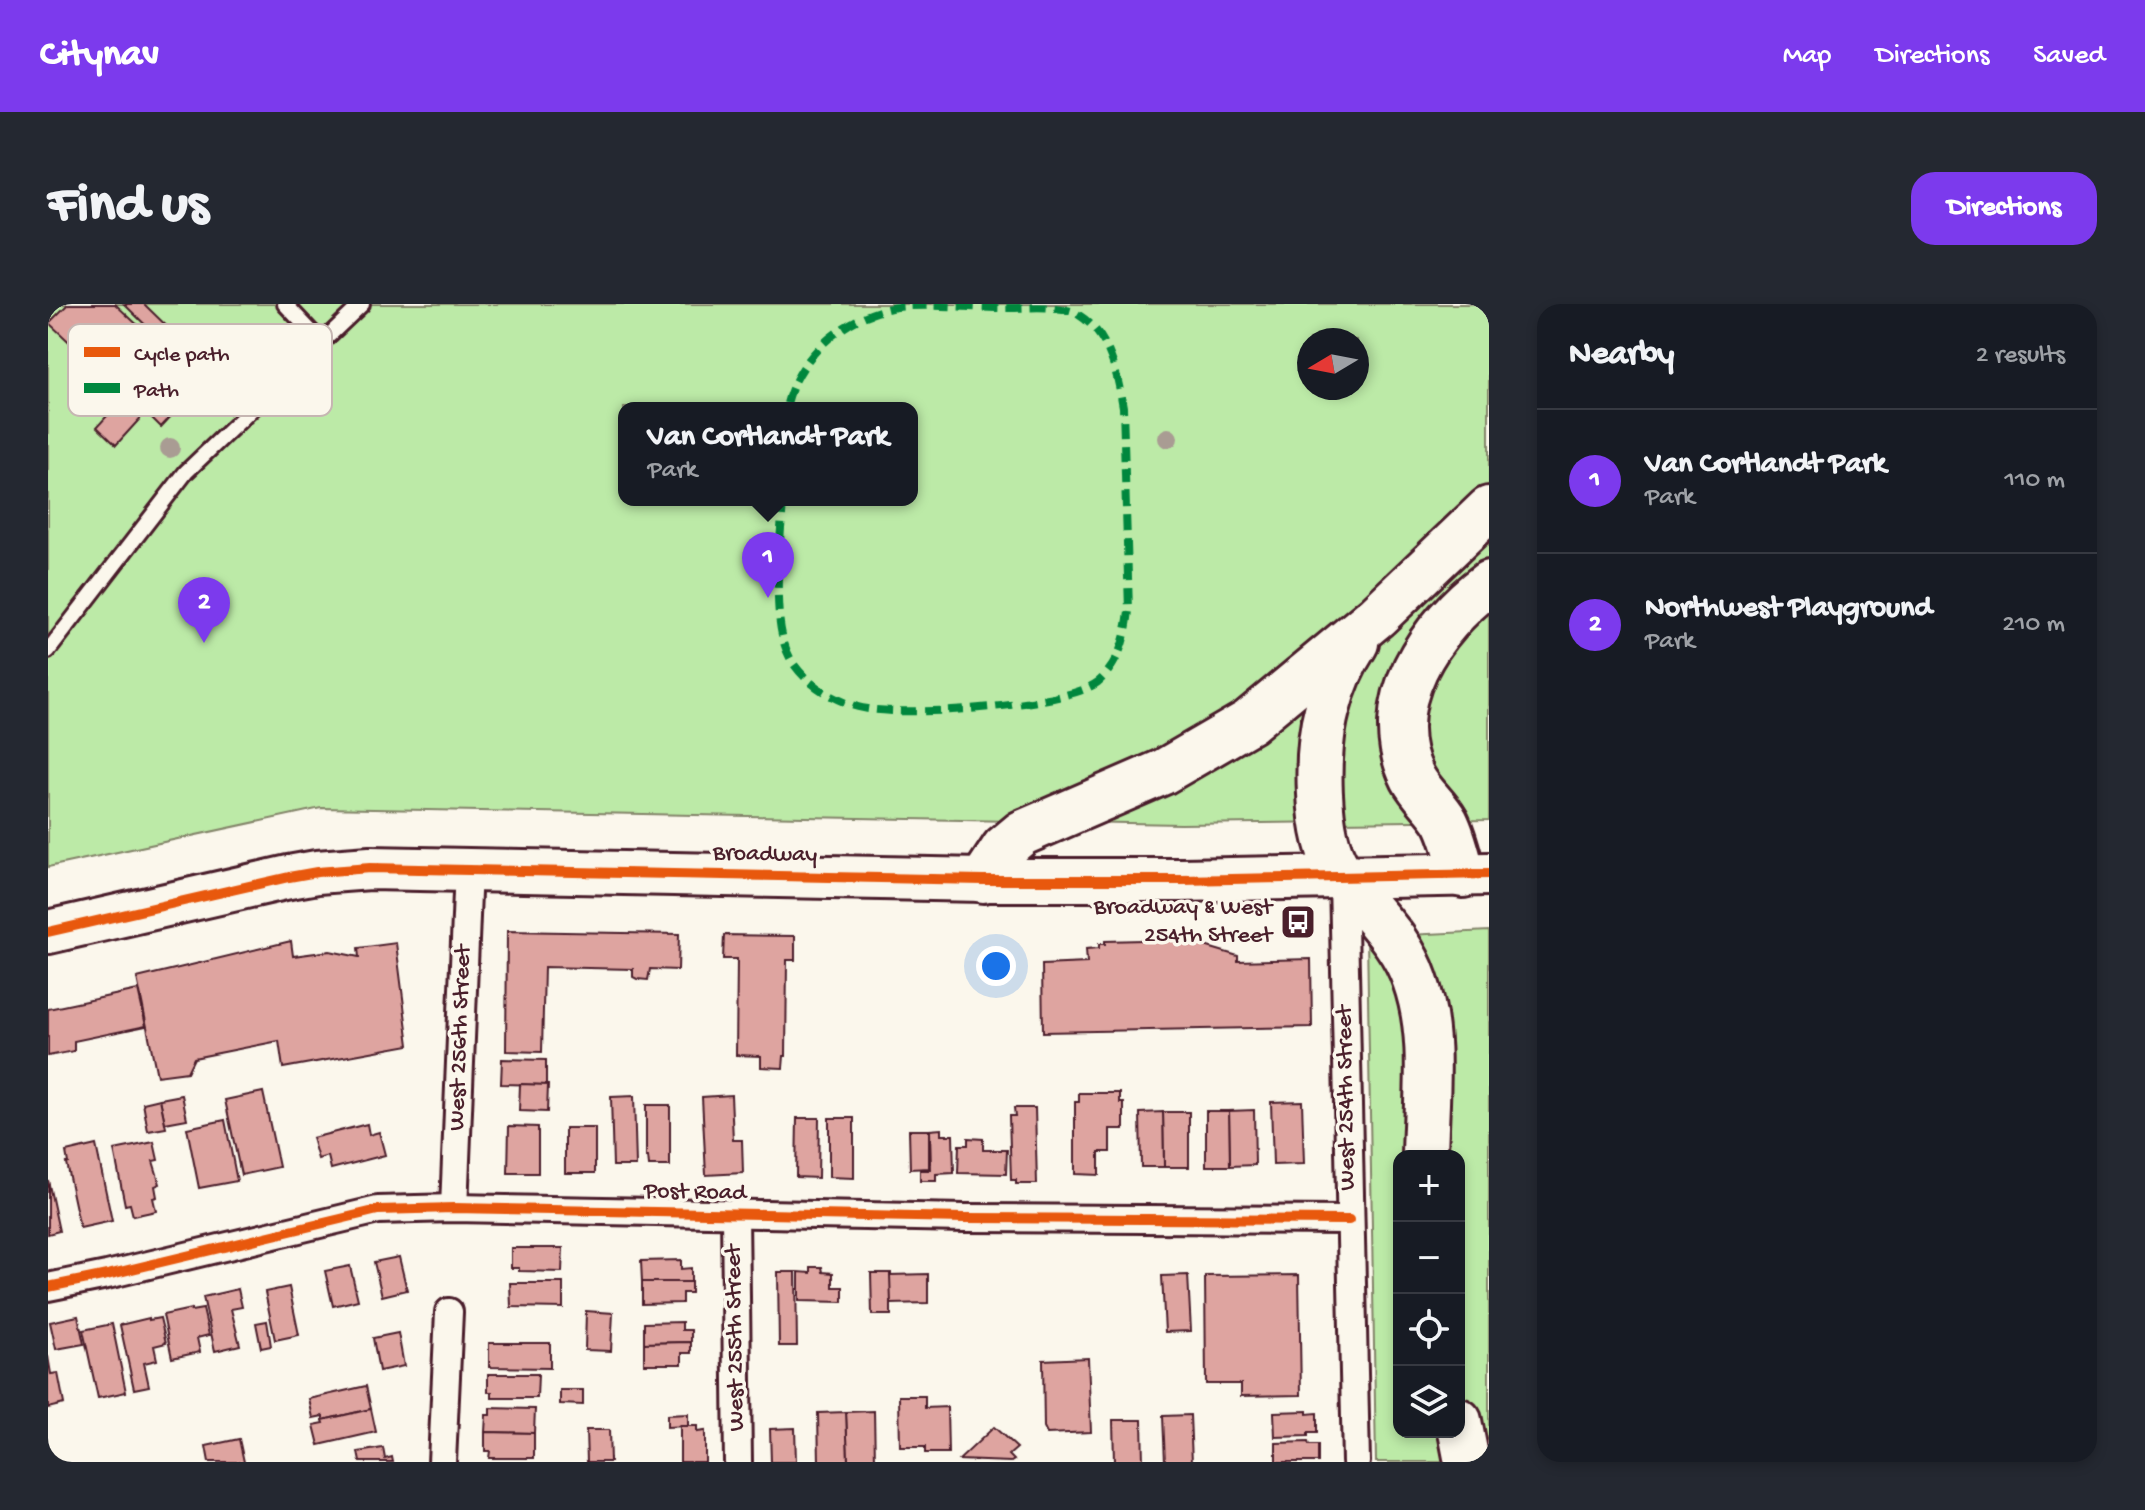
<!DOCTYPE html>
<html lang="en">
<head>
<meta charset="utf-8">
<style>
	:root { --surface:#171b24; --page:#242831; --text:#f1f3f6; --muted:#9ea1a6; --line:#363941; --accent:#7c3aed }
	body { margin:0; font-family:"Gochi Hand",sans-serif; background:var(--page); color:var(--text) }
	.controls { position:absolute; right:24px; bottom:24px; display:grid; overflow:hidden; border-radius:16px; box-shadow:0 4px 12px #0003 }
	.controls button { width:72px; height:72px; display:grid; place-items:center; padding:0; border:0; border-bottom:2px solid var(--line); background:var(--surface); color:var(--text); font:40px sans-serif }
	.compass { position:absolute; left:1249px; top:24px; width:72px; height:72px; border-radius:50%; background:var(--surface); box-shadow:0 4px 12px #0003; rotate:260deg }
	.you { position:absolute; left:948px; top:662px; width:28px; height:28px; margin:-20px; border:6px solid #fff; border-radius:50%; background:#1a73e8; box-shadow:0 0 0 12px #1a73e833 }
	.badge { display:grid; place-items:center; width:52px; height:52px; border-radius:50%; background:var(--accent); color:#fff; font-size:26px; font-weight:700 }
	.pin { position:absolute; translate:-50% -66px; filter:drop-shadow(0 2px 4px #0008) }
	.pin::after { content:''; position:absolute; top:42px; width:28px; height:24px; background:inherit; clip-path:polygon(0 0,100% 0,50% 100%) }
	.popup { position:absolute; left:570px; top:98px; width:300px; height:104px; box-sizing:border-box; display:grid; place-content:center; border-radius:16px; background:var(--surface); filter:drop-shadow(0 2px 6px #0005); font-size:26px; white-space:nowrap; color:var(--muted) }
	.popup b { font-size:30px; color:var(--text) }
	.popup::after { content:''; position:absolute; left:50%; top:100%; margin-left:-16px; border:16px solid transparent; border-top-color:var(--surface) }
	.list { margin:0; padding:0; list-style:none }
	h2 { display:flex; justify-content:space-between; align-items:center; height:104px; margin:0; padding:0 32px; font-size:34px }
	h2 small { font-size:26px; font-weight:400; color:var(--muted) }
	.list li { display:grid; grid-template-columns:52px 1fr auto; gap:24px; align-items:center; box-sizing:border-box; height:144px; padding:0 32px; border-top:2px solid var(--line) }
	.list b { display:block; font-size:30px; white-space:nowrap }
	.list p { margin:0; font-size:26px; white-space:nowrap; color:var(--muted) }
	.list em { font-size:26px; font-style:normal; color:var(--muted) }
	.icon { flex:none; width:44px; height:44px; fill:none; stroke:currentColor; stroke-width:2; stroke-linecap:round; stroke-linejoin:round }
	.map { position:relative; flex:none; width:1441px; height:1158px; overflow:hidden; border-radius:24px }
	header { display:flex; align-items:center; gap:48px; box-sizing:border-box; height:112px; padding:0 40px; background:var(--accent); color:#fff }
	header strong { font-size:38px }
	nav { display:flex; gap:44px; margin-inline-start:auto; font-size:28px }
	.intro { display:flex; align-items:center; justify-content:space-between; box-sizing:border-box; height:192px; padding:0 48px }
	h1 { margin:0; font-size:56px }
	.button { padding:20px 36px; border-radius:24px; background:var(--accent); color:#fff; font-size:28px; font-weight:700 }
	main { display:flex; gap:48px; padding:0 48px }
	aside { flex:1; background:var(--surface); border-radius:24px; box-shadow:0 4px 12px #0003 }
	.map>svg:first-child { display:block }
</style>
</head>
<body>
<header>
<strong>Citynav</strong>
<nav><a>Map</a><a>Directions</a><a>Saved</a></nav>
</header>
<div class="intro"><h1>Find us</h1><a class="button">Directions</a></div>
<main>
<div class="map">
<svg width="1441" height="1158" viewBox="0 0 1441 1158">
	<rect width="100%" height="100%" fill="#fbf7ec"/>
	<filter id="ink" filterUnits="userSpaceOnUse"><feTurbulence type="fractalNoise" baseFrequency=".0125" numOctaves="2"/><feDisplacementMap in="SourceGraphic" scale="16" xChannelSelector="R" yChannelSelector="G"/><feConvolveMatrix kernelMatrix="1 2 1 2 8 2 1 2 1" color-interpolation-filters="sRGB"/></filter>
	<g filter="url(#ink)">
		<g fill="#bceaa7" stroke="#838469" stroke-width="2" fill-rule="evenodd">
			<path d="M 0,0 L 1441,0 L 1441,516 L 1133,520 L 273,504 L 0,563 ZM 1261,36 L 1309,36 L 1309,84 L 1261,84 ZM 576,104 L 864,104 L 864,196 L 576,196 Z"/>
			<path d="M 1441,627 L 1441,1158 L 1328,1158 L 1319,633 ZM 1351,852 L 1411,852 L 1411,1128 L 1351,1128 Z"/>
		</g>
		<g fill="#dea4a0" stroke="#4a1f2b" stroke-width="2">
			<polygon points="20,0 67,0 153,80 113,123 98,108 68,141 49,123 78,91 1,19"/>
			<polygon points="76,0 96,0 135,38 125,48"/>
			<polygon points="459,627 631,630 630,666 602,665 600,676 589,675 585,673 585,665 496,663 494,748 458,747"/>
			<polygon points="676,631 747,632 747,656 739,656 738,752 736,752 735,764 713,763 713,752 688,751 689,655 675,655"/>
			<polygon points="1133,635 1190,652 1190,657 1263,655 1264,723 995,728 994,661 1039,659 1038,645 1051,644 1051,640 1057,640 1057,637"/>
			<polygon points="243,637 245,652 282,647 311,653 310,644 348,639 361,741 235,764 231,737 146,754 139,768 109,772 89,674"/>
			<polygon points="90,686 98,722 26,737 26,747 0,752 0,705"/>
			<polygon points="454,755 498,756 498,781 453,780"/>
			<polygon points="472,780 500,781 499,808 471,807"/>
			<polygon points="215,788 231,863 193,871 177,796"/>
			<polygon points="1031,789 1072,789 1072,799 1076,799 1076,825 1062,825 1062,848 1051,848 1051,871 1027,870 1027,798 1031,798"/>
			<polygon points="134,791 139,815 117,819 112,795"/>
			<polygon points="683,791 685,836 694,836 695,869 658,871 654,793"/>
			<polygon points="586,792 588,862 565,862 563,793"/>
			<polygon points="112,795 118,824 100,827 95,799"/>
			<polygon points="1254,797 1256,860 1225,861 1223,798"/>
			<polygon points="598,801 622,801 622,862 601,862 600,853 598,853"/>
			<polygon points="966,804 987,804 989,880 968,880 968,876 963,876 961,812 967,812"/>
			<polygon points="1206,806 1207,861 1182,862 1181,807"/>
			<polygon points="1158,807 1181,807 1182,862 1158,862"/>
			<polygon points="1115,808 1141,808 1141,863 1116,863"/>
			<polygon points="1115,808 1116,863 1093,863 1092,809"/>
			<polygon points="749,814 771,814 770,874 748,873"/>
			<polygon points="781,814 806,814 806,874 781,873"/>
			<polygon points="177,816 189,877 151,884 139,824"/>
			<polygon points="319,820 321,831 331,828 337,851 283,865 280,852 270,855 264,834"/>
			<polygon points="461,822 490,823 490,869 460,869"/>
			<rect x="517" y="824" width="30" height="45"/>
			<polygon points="893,825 893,831 905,831 906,869 888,870 888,877 872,877 872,866 883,866 882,826"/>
			<polygon points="861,826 881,826 881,864 862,865"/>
			<polygon points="920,834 935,835 935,846 959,846 958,870 910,869 911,841 920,841"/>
			<polygon points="106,838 110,856 105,857 112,880 107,882 109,893 105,894 108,907 85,912 82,900 77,901 66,846"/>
			<polygon points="48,841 64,917 32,924 18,859 20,859 18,848"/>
			<polygon points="0,876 11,927 0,930"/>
			<polygon points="463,944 515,944 514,968 471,967 471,964 463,964"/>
			<polygon points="351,953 359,986 334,992 326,958"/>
			<polygon points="633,956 633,965 643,964 643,978 594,978 593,957"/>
			<polygon points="302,962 310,996 285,1002 277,967"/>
			<polygon points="763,963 774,963 775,968 785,969 785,983 795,983 795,998 751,997 751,968 763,969"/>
			<polygon points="730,968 748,968 749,1042 731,1042"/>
			<polygon points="823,969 843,969 843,1011 824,1011"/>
			<polygon points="880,970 880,999 843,1000 842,971"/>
			<polygon points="1140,971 1143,1027 1117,1028 1114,972"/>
			<polygon points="1251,971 1253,1091 1193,1092 1193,1080 1158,1080 1157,972"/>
			<polygon points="594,978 643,978 643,989 634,989 634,999 594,1000"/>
			<polygon points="462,979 515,979 515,1004 463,1003"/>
			<polygon points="241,983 251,1031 227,1036 217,988"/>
			<polygon points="190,985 194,1003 183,1005 192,1041 167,1047 155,993"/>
			<polygon points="143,1005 143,1007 155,1005 161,1031 149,1034 152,1048 124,1054 115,1011"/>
			<polygon points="538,1007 565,1009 563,1047 537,1046"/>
			<polygon points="30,1012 36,1040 8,1045 2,1018"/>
			<polygon points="101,1014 101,1016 112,1014 118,1039 106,1042 109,1056 96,1059 101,1082 86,1085 72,1021"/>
			<polygon points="219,1017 223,1042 213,1044 208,1019"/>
			<polygon points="634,1018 634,1026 643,1026 643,1038 596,1039 596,1019"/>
			<polygon points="64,1020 78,1088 50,1094 35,1026"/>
			<polygon points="350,1029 356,1062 331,1067 325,1034"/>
			<polygon points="643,1038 643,1049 634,1049 634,1060 596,1060 596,1039"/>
			<polygon points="441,1039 502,1039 502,1064 441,1063"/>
			<polygon points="0,1052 3,1070 10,1069 16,1100 0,1104"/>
			<polygon points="1040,1054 1043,1128 999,1130 996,1124 995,1056"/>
			<polygon points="440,1070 490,1070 489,1094 444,1094 444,1088 440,1088"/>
			<polygon points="318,1082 323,1105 275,1116 275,1112 265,1114 261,1095"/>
			<polygon points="512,1086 535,1086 535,1101 512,1100"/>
			<polygon points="851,1092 877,1092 877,1104 899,1103 900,1149 877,1149 877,1143 852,1143"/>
			<polygon points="442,1104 487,1105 486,1129 437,1128 438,1111 442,1111"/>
			<polygon points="323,1105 328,1128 271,1141 266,1121 276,1119 275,1116"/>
			<polygon points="826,1107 827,1158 800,1158 798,1108"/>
			<polygon points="1259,1107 1259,1110 1269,1109 1269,1129 1260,1129 1260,1132 1227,1133 1226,1108"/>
			<polygon points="798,1108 800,1158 771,1158 770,1109"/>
			<polygon points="640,1110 640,1122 619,1123 619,1111"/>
			<polygon points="1142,1111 1144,1158 1117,1158 1115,1112"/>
			<polygon points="1065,1116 1094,1116 1095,1158 1066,1158"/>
			<polygon points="632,1122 649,1122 649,1128 657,1127 657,1158 632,1158"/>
			<polygon points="946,1123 969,1144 961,1151 966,1156 963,1158 911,1156"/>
			<polygon points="747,1124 748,1158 723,1158 722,1125"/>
			<polygon points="538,1126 561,1126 562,1158 539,1158"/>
			<polygon points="437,1128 486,1129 486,1154 441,1154 442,1147 437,1147"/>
			<polygon points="191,1135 196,1158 161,1158 158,1142"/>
			<polygon points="1260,1138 1261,1141 1270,1141 1270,1158 1228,1158 1228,1139"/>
			<polygon points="335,1144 337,1155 344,1153 345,1158 312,1158 310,1148"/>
		</g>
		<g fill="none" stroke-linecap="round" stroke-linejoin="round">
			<defs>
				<g id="lane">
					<polyline points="237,0 274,39"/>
					<polyline points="0,347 138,168 314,0"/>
				</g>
				<g id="street">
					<polyline points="1295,577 1308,1158"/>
					<polyline points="406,904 420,564"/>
					<polyline points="687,910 690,1158"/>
					<polyline points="0,983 59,971 330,906 406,904 917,914 1301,916"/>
					<polyline points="394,1158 401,1008"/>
				</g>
				<polyline id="primary" points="0,628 241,573 269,568 322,564 935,576 1134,576 1441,570"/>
				<g id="highway">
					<path d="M 1308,339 C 1295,359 1285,382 1279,406 C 1268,446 1267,531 1291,567 C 1316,605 1352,631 1367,676 C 1387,732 1378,794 1377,852"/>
					<path d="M 1415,571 C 1410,553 1406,534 1398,518 C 1389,502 1374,491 1365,474 C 1328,400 1383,322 1441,279"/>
					<polyline points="935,576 956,544 974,529 1115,468 1201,418 1329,312 1441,205"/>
					<polyline points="1411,1117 1419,1158"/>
				</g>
			</defs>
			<use href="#lane" stroke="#4a1f2b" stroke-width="20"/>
			<use href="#street" stroke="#4a1f2b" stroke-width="32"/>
			<use href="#primary" stroke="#4a1f2b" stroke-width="48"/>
			<use href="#highway" stroke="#4a1f2b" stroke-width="50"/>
			<use href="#lane" stroke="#fbf7ec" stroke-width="14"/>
			<use href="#street" stroke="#fbf7ec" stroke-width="26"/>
			<use href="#primary" stroke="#fbf7ec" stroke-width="42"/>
			<use href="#highway" stroke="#fbf7ec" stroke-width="44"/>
			<path stroke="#00873e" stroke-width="8" stroke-dasharray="16 8" stroke-linecap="butt" d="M 735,196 C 733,240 720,321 745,359 C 759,380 785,396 810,403 C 850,414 1018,403 1050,378 C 1071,360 1078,333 1081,307 L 1075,103 C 1069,68 1061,27 1026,8 C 1003,0 972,5 947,4 C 915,3 881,0 849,3 C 797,11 749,52 738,104"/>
			<defs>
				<g id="cycleway">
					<polyline points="0,628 241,573 269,568 322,564 935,576 1134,576 1441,570"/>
					<polyline points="0,983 59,971 330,906 406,904 917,914 1301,916"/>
				</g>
			</defs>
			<use href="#cycleway" stroke="#fbf7ec" stroke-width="15"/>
			<use href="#cycleway" stroke="#e8590c" stroke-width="10"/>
		</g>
		<g fill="#a99c93">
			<circle cx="205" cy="42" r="10"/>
			<circle cx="1120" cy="134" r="10"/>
			<circle cx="122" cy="144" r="10"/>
		</g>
	</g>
	<defs>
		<symbol id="bus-square" viewBox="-11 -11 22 22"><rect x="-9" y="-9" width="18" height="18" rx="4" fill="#4a1f2b" stroke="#fbf7ec"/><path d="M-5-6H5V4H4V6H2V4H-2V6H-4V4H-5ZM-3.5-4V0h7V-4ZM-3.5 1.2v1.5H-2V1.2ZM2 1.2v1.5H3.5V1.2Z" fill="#fff"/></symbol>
	</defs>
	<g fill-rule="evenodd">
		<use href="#bus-square" x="1230" y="598" width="40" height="40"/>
	</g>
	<g text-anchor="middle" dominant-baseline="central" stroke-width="7" stroke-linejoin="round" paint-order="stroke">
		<g font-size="24" fill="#4a1f2b" stroke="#fbf7ec">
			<text transform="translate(717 551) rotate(1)">Broadway</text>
			<text transform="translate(413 734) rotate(-88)">West 256th Street</text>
			<text transform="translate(1299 794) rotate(-91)">West 254th Street</text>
			<text transform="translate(647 889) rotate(1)">Post Road</text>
			<text transform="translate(688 1034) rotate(-91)">West 255th Street</text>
		</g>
		<g font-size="24" fill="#4a1f2b" stroke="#fbf7ec" text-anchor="end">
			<text x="1224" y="604">Broadway &amp; West<tspan x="1224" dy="28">254th Street</tspan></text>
		</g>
	</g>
	<rect x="20" y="20" width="264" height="92" rx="12" fill="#fbf7ec" stroke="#c6b6b2" stroke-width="2"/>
	<rect x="36" y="43" width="36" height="10" fill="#e8590c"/>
	<rect x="36" y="79" width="36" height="10" fill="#00873e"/>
	<g font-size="22" fill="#4a1f2b">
		<text x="86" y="56">Cycle path</text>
		<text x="86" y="92">Path</text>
	</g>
</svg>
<div class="controls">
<button>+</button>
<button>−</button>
<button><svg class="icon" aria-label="locate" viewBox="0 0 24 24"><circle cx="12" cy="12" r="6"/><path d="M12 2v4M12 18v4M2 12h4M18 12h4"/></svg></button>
<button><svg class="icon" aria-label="layers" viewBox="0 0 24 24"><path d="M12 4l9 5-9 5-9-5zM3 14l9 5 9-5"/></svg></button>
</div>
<svg class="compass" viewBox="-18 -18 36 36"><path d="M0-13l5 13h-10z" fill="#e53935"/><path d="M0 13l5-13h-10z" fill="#9ea1a6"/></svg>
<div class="you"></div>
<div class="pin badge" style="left:720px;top:294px">1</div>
<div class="popup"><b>Van Cortlandt Park</b>Park</div>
<div class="pin badge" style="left:156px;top:339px">2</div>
</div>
<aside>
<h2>Nearby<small>2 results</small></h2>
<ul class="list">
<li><span class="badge">1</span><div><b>Van Cortlandt Park</b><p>Park</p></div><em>110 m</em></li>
<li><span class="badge">2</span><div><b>Northwest Playground</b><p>Park</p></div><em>210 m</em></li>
</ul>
</aside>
</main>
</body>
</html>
